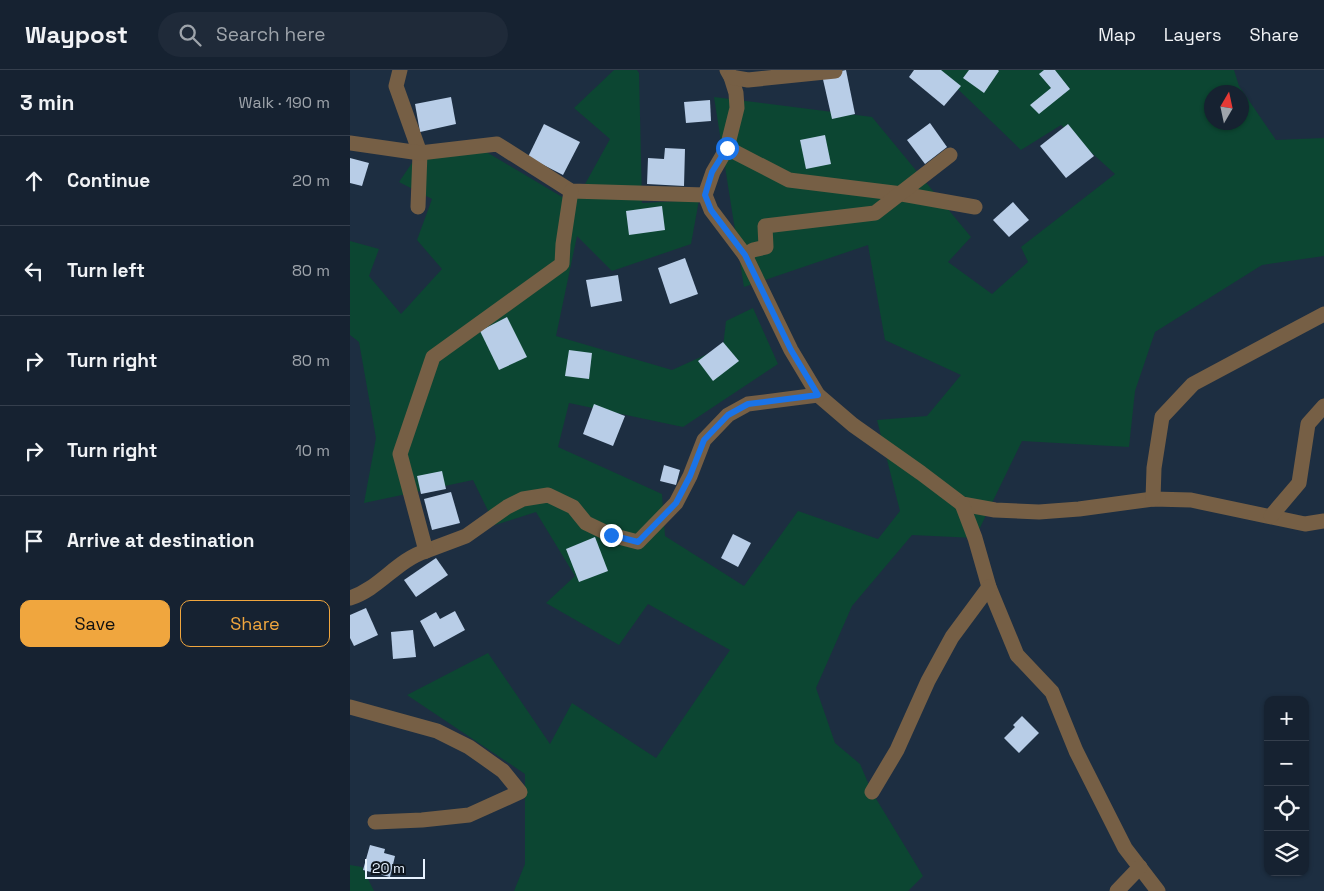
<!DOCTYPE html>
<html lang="en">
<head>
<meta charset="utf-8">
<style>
	:root { --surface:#162231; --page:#1f2a39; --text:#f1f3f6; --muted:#9ea4ab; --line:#353f4d; --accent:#f0a63e }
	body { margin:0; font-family:"Space Grotesk",sans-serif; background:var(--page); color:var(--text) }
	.controls { position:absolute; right:15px; bottom:15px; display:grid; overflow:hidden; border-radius:10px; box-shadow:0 1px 4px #0004 }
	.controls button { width:45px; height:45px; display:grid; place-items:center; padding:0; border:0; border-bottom:1px solid var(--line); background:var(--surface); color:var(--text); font:25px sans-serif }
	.compass { position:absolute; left:854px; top:15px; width:45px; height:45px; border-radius:50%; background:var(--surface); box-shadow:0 1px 4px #0004; rotate:9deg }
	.scale { position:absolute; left:15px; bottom:12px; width:60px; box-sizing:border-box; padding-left:5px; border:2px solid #e7f2ff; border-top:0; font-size:14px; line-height:18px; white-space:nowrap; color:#e7f2ff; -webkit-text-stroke:4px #0e161e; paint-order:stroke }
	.stop { position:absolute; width:15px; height:15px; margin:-11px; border:4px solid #1a73e8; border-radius:50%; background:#fff }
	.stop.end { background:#1a73e8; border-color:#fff; box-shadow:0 1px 5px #0008 }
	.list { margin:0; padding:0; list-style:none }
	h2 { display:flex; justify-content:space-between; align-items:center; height:65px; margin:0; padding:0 20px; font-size:21px }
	h2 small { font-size:16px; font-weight:400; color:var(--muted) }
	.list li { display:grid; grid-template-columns:32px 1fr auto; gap:15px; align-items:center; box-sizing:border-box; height:90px; padding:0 20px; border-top:1px solid var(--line) }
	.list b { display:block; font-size:19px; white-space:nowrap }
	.list em { font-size:16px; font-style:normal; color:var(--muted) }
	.actions { display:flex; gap:10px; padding:15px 20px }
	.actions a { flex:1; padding:11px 0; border:1px solid var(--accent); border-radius:10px; text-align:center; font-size:18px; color:var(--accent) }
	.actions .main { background:var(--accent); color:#111 }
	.icon { flex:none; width:28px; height:28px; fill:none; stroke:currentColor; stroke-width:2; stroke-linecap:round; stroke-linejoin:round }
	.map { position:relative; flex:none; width:974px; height:821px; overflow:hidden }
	header { display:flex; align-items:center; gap:30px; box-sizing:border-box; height:70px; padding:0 25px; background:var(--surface); border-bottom:1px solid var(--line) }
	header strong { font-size:24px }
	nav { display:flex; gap:28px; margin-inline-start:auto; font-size:18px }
	.search { width:350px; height:45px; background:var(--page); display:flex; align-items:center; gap:12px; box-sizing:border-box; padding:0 18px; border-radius:28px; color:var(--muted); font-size:19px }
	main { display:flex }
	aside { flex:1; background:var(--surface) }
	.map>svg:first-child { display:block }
</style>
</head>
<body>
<header>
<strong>Waypost</strong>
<div class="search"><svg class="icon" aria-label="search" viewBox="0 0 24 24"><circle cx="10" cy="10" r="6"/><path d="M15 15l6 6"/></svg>Search here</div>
<nav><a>Map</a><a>Layers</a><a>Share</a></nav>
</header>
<main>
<aside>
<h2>3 min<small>Walk · 190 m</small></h2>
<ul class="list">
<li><svg class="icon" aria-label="ahead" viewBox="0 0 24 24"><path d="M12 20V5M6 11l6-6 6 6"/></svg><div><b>Continue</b></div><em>20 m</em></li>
<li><svg class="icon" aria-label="left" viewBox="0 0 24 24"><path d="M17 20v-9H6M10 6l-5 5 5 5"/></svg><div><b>Turn left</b></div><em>80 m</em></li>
<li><svg class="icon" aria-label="right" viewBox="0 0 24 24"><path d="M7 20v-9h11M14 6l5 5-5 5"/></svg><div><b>Turn right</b></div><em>80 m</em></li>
<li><svg class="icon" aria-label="right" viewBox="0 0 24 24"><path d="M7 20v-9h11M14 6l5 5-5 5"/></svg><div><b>Turn right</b></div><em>10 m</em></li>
<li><svg class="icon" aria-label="arrive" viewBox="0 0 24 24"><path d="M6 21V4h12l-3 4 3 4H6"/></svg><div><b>Arrive at destination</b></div></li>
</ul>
<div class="actions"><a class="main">Save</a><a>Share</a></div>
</aside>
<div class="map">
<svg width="974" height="821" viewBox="0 0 974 821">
	<rect width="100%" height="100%" fill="#1d2e41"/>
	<g fill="#0c4632" fill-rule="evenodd">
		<path d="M 264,0 L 287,0 L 289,3 L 292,133 L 349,130 L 341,174 L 262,201 L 227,166 L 206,266 L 322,300 L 373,277 L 376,251 L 403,238 L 428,294 L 333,357 L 219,333 L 208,377 L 312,424 L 315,466 L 394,516 L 448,441 L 528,469 L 550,441 L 527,350 L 577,346 L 611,305 L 535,270 L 518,175 L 394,217 L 364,27 L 522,47 L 621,167 L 598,192 L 642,224 L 678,192 L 671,177 L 765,104 L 711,55 L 671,80 L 588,0 L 884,0 L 889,16 L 926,70 L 974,68 L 974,186 L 912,195 L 805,262 L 785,321 L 779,377 L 672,371 L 625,468 L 562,465 L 502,536 L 466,618 L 485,673 L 510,694 L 522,722 L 573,806 L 558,821 L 164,821 L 175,794 L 175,704 L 57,625 L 138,583 L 200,674 L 222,633 L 306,688 L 380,580 L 298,534 L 269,575 L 196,533 L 225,506 L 186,442 L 145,455 L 123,410 L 14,433 L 26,368 L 9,272 L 0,265 L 0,171 L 29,179 L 19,206 L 51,244 L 92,199 L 67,170 L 82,129 L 49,112 L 64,90 L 133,80 L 224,134 L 260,69 L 224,38 ZM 862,22 L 892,22 L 892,52 L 862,52 Z"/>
		<polygon points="0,795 12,797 24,821 0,821"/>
	</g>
	<g fill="#b8cde7">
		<polygon points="496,0 505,44 482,49 472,5"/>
		<polygon points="564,0 591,0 611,16 594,36 559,7"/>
		<polygon points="619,0 648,0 649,1 634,23 613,8"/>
		<polygon points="694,0 705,0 720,19 689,44 680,35 701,18 689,4"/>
		<polygon points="101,27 106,54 70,62 65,34"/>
		<polygon points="360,30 361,51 336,53 334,32"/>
		<polygon points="580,53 597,77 575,94 557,70"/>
		<polygon points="194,54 230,72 213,105 178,87"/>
		<polygon points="718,54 744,86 716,108 690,76"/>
		<polygon points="475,65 481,94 456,99 450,70"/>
		<polygon points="315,78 335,79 334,116 297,114 298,88 314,89"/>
		<polygon points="0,88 19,93 12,116 0,113"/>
		<polygon points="663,132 679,150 659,167 643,150"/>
		<polygon points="312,136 315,160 279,165 276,141"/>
		<polygon points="335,188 348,224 320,234 308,198"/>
		<polygon points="268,205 272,231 241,237 236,210"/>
		<polygon points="157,247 177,287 149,300 130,261"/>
		<polygon points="373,272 389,291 363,311 348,291"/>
		<polygon points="219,280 242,283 239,309 215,306"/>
		<polygon points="244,334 275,346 263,376 233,364"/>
		<polygon points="314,395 330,400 326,415 310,411"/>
		<polygon points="92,401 96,419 71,424 67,406"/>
		<polygon points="101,422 110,453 82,460 74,429"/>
		<polygon points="383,464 401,473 388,497 371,488"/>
		<polygon points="245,467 258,501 229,512 216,479"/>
		<polygon points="86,488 98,505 66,527 54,510"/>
		<polygon points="16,538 28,565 4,576 0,568 0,545"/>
		<polygon points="105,541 115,560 84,577 70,551 86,542 90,549"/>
		<polygon points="63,560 66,587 43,589 41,562"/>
		<polygon points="672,646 689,663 669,683 654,668 665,657 663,655"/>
		<polygon points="20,775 35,779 34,783 45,786 40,807 13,800"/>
	</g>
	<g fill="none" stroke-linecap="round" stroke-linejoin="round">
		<g stroke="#765f45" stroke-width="15">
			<polyline points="50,0 46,16 70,83 68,137"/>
			<polyline points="377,0 381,7 386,23 387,38 377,78 363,102 355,125 361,140 395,185 441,280 468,325 503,355 571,403 612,434 645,440 689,442 729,439 803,429 841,430 955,454 974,451"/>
			<polyline points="381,7 398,10 485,1"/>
			<polyline points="0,73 70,83 147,74 221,121 355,125"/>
			<polyline points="377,78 439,110 552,124 625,137"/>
			<polyline points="395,185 403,180 416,177 415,156 525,143 600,85"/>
			<polyline points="803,429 804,398 812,347 843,314 974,244"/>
			<polyline points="612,434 625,468 639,517 667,585 702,622 726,681 775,778 808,821"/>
			<polyline points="921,446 949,413 958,354 974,336"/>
			<polyline points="76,481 116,466 157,437 173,429 198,425 223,437 236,453 261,465 288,472 326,433 340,406 354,370 378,345 398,334 468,325"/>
			<path d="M 0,528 C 29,519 47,490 76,481 L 50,384 L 83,287 L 212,194 L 213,174 L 221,121"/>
			<polyline points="0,637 87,661 119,677 153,701 170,722 119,745 72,750 25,752"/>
			<polyline points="522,722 547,680 578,611 602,567 639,517"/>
			<polyline points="767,821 790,797"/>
		</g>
	</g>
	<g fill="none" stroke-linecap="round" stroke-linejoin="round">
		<polyline stroke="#1a73e8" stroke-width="6" points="261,465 288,472 326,433 340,406 354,370 378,345 398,334 468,325 441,280 395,185 361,140 355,125 362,102 377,78"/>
	</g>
</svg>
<div class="controls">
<button>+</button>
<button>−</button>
<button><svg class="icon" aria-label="locate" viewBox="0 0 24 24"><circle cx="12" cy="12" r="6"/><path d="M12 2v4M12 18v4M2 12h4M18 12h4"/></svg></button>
<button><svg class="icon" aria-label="layers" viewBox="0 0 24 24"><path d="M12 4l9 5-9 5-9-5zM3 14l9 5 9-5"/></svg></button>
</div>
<svg class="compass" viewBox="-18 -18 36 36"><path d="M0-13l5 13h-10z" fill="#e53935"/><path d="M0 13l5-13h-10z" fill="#9ea4ab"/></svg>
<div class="scale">20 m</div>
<div class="stop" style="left:377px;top:78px"></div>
<div class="stop end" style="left:261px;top:465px"></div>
</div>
</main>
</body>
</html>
